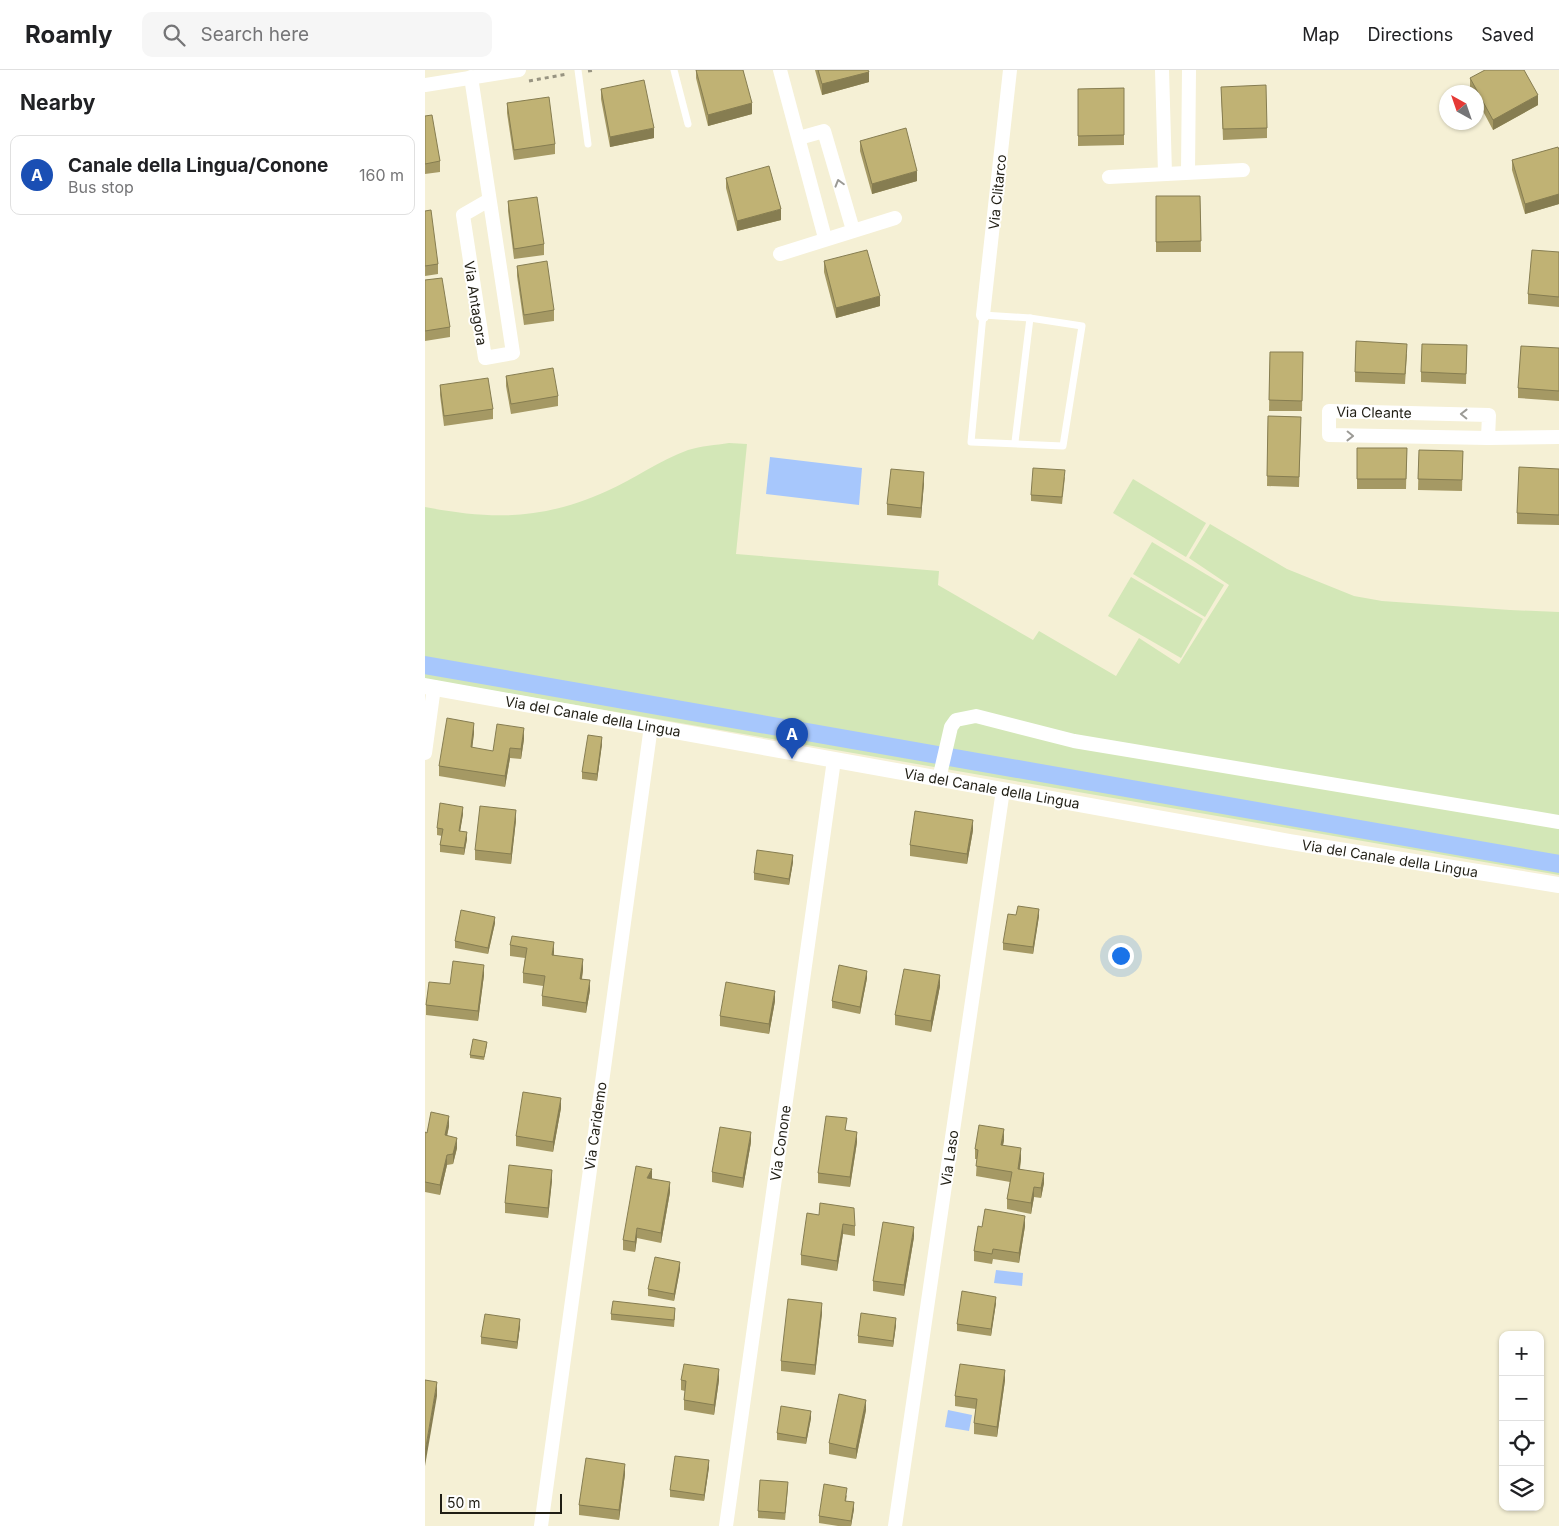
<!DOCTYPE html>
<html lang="en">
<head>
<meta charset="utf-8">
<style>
	:root { --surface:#fff; --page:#f6f6f6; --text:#202124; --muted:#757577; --line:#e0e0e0; --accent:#6a5323 }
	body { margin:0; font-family:Inter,sans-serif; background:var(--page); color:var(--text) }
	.controls { position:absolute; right:15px; bottom:15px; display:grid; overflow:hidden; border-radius:10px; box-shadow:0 1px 4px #0004 }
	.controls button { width:45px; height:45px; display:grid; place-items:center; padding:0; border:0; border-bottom:1px solid var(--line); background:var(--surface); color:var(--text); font:25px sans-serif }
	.compass { position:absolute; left:1014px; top:15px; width:45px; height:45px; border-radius:50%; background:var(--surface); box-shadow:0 1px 4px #0004; rotate:320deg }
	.scale { position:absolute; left:15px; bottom:12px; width:122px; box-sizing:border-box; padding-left:5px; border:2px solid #201e14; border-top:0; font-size:14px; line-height:18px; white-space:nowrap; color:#201e14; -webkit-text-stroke:4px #fff; paint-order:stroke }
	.you { position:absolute; left:695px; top:885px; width:18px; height:18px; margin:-12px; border:4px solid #fff; border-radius:50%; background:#1a73e8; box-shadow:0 0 0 8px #1a73e833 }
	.badge { display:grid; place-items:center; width:32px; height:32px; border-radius:50%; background:var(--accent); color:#fff; font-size:16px; font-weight:700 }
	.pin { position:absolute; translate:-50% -41px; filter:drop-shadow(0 1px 2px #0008) }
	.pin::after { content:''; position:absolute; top:26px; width:18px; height:15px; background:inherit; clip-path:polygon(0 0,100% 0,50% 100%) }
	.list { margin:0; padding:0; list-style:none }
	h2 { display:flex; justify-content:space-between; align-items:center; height:65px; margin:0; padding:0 20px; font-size:21px }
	h2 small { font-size:16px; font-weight:400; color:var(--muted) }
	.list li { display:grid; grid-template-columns:32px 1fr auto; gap:15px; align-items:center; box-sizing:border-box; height:80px; margin:0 10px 10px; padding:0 10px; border:1px solid var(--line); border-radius:10px }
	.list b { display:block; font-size:19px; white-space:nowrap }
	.list p { margin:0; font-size:16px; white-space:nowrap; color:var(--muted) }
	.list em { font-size:16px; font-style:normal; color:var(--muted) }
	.icon { flex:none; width:28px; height:28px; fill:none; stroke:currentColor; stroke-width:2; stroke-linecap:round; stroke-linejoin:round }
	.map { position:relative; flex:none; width:1134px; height:1456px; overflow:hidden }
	header { display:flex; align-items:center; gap:30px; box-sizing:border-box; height:70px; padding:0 25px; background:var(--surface); border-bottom:1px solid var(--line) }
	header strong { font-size:24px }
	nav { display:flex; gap:28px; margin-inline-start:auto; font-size:18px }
	.search { width:350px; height:45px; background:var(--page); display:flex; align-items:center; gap:12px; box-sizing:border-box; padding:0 18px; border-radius:10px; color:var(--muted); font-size:19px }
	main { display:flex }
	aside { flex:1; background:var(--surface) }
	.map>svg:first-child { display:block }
</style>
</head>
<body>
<header>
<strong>Roamly</strong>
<div class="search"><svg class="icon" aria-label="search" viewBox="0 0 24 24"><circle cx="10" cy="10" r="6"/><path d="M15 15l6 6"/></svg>Search here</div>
<nav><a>Map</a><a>Directions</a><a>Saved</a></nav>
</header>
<main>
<aside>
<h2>Nearby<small></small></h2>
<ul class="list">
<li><span class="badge" style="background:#1a4fb4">A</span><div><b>Canale della Lingua/Conone</b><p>Bus stop</p></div><em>160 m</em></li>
</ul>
</aside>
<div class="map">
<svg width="1134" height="1456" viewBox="0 0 1134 1456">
	<rect width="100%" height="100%" fill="#f5f0d5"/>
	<g fill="#d3e7b7">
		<path d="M 304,373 L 322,374 L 311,484 L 514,501 L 513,515 L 608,570 L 614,561 L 691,606 L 714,568 L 754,594 L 804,515 L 764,488 L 785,454 L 862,499 L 929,526 L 957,531 L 1085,540 L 1134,542 L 1134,805 L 0,609 L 0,437 C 68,450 117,450 182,421 C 209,409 235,390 263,380 C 276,376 291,375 304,373 Z"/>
		<polygon points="708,409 781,453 761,487 688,443"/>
		<polygon points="727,472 799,515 780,547 708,504"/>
		<polygon points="706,507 778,549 756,588 683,546"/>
	</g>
	<g fill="#a7c7fc">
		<polygon points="345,387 437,398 434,435 341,424"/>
		<polygon points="571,1200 598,1203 597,1216 569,1213"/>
		<polygon points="523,1340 547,1345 544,1361 520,1357"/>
	</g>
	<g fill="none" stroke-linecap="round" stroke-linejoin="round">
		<polyline stroke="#a7c7fc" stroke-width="18" points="0,595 1134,794"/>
		<g stroke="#989481" stroke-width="3" stroke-dasharray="4 4" stroke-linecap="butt">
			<polyline points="163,1 170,0"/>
			<polyline points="104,11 142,4"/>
		</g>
		<g stroke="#fff" stroke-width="7">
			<polyline points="153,0 163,74"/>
			<polyline points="249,0 263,54"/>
			<polygon points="558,245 605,248 657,256 638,376 546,372"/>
			<polyline points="590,372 605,248"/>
		</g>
		<g stroke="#fff" stroke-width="14">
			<polyline points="355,0 400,168"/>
			<polyline points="737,0 740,103"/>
			<polyline points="46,7 88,283 60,288 38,145 64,130"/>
			<polyline points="0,15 94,0"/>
			<polyline points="374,68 399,61 428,160"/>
			<polyline points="763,102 764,0"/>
			<polyline points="684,107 818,100"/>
			<polyline points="355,184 470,148"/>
			<polyline points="558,245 585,0"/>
			<polyline points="1063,368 1064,345 904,341 904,365 1063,368 1134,367"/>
			<polyline points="0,683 9,617"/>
			<polyline points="514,709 526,657 531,650 551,646 649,671 1134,752"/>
			<polyline points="116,1456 226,656"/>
			<polyline points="301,1456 409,690"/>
			<polyline points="470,1456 578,720"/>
		</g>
		<polyline stroke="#fff" stroke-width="16" points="0,616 865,772 1134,815"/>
	</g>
	<g fill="#a59964">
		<polygon points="271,0 318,0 327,44 283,56 271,8"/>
		<polygon points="390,0 443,0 444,12 397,25"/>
		<polygon points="1045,8 1113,35 1068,60 1052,30 1052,22 1047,22 1045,18"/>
		<polygon points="796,17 842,58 842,68 798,70"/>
		<polygon points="699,18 699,75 653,76 653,19"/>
		<polygon points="176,19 229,68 185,77 176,29"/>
		<polygon points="82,33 130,74 130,84 89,90 82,43"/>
		<polygon points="0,46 15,91 15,102 0,104"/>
		<polygon points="435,71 492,111 447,124 435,81"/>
		<polygon points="1134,80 1134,134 1100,144 1087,100 1087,90"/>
		<polygon points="301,108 356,150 312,161 301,118"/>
		<polygon points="731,126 775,126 776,182 731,182"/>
		<polygon points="83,131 119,174 119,185 89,189 83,141"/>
		<polygon points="0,141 13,194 13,204 0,206"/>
		<polygon points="1134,182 1134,237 1103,234 1103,224"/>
		<polygon points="399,191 455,236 411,248 399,202"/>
		<polygon points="92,196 129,240 129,251 99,255 92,206"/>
		<polygon points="0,210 25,257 25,267 0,271"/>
		<polygon points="1042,275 1041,314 996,312 996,302"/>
		<polygon points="1134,278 1134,331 1093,328 1093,318"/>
		<polygon points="845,282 878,282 877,341 844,341"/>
		<polygon points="982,284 980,314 930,312 930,302"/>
		<polygon points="81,306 133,326 133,336 86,344 81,316"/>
		<polygon points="15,315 68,339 68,349 19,356 15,325"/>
		<polygon points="843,346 876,347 874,417 842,416"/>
		<polygon points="932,378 982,378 981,419 932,419"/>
		<polygon points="994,380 1038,381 1037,421 993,420"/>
		<polygon points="1134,399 1134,455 1092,454 1092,443"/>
		<polygon points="640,407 637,434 606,431 606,425"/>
		<polygon points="499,413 496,448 462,445 462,434"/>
		<polygon points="49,663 47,678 68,681 99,669 96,689 85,688 80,717 14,706 14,696"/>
		<polygon points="177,674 172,711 157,709 157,702"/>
		<polygon points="38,744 35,761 42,769 39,785 15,782 15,775 17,766 12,765 12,758"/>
		<polygon points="91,750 86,794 50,790 50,780"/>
		<polygon points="548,760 542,794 485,786 485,775"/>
		<polygon points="368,792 364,815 329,810 329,803"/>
		<polygon points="614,846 608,884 578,880 578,873"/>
		<polygon points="70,853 63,884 30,878 30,871"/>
		<polygon points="85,875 129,882 129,885 158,900 157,909 165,920 161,943 117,936 117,926 118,916 98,913 98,903 100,888 85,886"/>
		<polygon points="59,905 53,951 1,945 1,935 25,914"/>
		<polygon points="442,908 435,944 407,938 407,931"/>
		<polygon points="515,916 506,962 470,955 470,945"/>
		<polygon points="350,931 344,964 295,956 295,946"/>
		<polygon points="62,975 59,990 45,988 45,985"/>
		<polygon points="136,1038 128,1082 91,1076 91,1066"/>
		<polygon points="24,1056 22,1066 32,1078 28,1094 22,1095 15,1125 0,1122 0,1062 2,1063"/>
		<polygon points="421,1060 432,1072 425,1117 393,1113 393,1103"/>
		<polygon points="579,1070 578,1075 596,1089 595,1099 619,1113 616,1128 609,1127 606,1144 582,1139 582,1129 585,1112 551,1106 552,1089 550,1089 550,1079"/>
		<polygon points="326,1072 318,1118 287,1112 287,1102"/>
		<polygon points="227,1109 245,1122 236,1173 212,1168 210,1182 198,1180 198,1170"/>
		<polygon points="127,1110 123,1148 80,1143 80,1133"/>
		<polygon points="394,1145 430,1156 430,1166 418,1164 412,1201 376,1195 376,1185"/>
		<polygon points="600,1156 594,1193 568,1189 567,1194 549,1191 549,1181 557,1157"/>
		<polygon points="489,1167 479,1226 448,1221 448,1211"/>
		<polygon points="255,1199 249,1231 223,1226 223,1219"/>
		<polygon points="571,1233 566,1266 532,1261 532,1254"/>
		<polygon points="397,1243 390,1305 356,1301 356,1291"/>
		<polygon points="186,1244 250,1245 249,1257 186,1250"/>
		<polygon points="471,1255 468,1277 433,1273 433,1266"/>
		<polygon points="95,1256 92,1279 56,1274 56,1267"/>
		<polygon points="256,1310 294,1310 289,1345 259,1340 259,1330 260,1321 256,1320"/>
		<polygon points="580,1310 572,1367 549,1364 549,1353 551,1339 530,1336 530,1326"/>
		<polygon points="441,1340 431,1389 404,1384 404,1373"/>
		<polygon points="386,1348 381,1374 352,1370 352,1363"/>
		<polygon points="284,1397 279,1431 245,1427 245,1420"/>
		<polygon points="200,1404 194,1450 154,1445 154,1435"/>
		<polygon points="363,1418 360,1450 333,1448 333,1441"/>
		<polygon points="422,1425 421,1431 429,1439 426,1456 413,1456 394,1453 394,1446"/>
	</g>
	<g fill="#867d51">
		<polygon points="444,2 444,12 397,25 397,14"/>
		<polygon points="1113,25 1113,35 1068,60 1068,50"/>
		<polygon points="327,33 327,44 283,56 283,45"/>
		<polygon points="229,58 229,68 185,77 185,67"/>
		<polygon points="492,101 492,111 447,124 447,114"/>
		<polygon points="1134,124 1134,134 1100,144 1100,134"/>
		<polygon points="356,139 356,150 312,161 312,151"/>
		<polygon points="455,226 455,236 411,248 411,238"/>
		<polygon points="499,402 499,413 496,448 496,438"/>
		<polygon points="49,653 49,663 46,688 46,677"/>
		<polygon points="99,658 99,669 96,689 96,679"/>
		<polygon points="177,667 177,674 172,711 172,704"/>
		<polygon points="85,678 85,688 80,717 80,706"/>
		<polygon points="38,737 38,744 34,768 34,761"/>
		<polygon points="91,740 91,750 86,794 86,784"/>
		<polygon points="548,750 548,760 542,794 542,784"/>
		<polygon points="42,762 42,769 39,785 39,778"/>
		<polygon points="368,785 368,792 364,815 364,809"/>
		<polygon points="614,839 614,846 608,884 608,877"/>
		<polygon points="70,847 70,853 63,884 63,878"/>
		<polygon points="129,872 129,882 127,895 127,885"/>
		<polygon points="158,889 158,900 155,919 155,909"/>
		<polygon points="59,895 59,905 53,951 53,941"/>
		<polygon points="442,901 442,908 435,944 435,937"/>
		<polygon points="515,905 515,916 506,962 506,951"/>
		<polygon points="165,910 165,920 161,943 161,933"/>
		<polygon points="350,921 350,931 344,964 344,954"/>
		<polygon points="136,1028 136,1038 128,1082 128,1072"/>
		<polygon points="24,1046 24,1056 20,1075 20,1065"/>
		<polygon points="579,1059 579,1070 576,1085 576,1075"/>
		<polygon points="326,1062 326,1072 318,1118 318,1108"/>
		<polygon points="432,1062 432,1072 425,1117 425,1107"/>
		<polygon points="32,1068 32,1078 28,1094 28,1084"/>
		<polygon points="596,1078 596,1089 593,1109 593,1099"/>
		<polygon points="22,1085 22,1095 15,1125 15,1115"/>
		<polygon points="227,1099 227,1109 222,1108"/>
		<polygon points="127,1100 127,1110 123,1148 123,1138"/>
		<polygon points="619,1103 619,1113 616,1128 616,1118"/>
		<polygon points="245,1112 245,1122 236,1173 236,1163"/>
		<polygon points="609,1117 609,1127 606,1144 606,1133"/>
		<polygon points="600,1146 600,1156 594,1193 594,1183"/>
		<polygon points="418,1154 418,1164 412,1201 412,1191"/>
		<polygon points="489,1157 489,1167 479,1226 479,1215"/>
		<polygon points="212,1158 212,1168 210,1182 210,1172"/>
		<polygon points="255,1192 255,1199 249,1231 249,1224"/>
		<polygon points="571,1227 571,1233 566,1266 566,1259"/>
		<polygon points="397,1233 397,1243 390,1305 390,1295"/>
		<polygon points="471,1248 471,1255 468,1277 468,1271"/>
		<polygon points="95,1249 95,1256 92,1279 92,1272"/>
		<polygon points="294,1299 294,1310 289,1345 289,1335"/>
		<polygon points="580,1300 580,1310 572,1367 572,1357"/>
		<polygon points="12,1312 12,1326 0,1396 0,1382"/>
		<polygon points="441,1330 441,1340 431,1389 431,1379"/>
		<polygon points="386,1341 386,1348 381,1374 381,1368"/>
		<polygon points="284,1390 284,1397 279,1431 279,1425"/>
		<polygon points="200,1394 200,1404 194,1450 194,1440"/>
		<polygon points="429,1432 429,1439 426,1456 426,1451"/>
	</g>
	<g fill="#c0b274" stroke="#867d51">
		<polygon points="271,0 318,0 327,33 283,45"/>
		<polygon points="393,0 443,0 444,2 397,14"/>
		<polygon points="1060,0 1099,0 1113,25 1068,50 1045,8"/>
		<polygon points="219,10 229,58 185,67 176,19"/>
		<polygon points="841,15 842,58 798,59 796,17"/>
		<polygon points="699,18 699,65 653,66 653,19"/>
		<polygon points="124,27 130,74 89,80 82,33"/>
		<polygon points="7,45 15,91 0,94 0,46"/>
		<polygon points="481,58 492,101 447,114 435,71"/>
		<polygon points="1133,77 1134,80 1134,124 1100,134 1087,90"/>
		<polygon points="344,96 356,139 312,151 301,108"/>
		<polygon points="731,126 775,126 776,171 731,172"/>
		<polygon points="112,127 119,174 89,179 83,131"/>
		<polygon points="6,140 13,194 0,196 0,141"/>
		<polygon points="442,180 455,226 411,238 399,191"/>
		<polygon points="1107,180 1134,182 1134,227 1103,224"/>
		<polygon points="122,191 129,240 99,245 92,196"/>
		<polygon points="17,208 25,257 0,261 0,210"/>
		<polygon points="931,271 982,274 980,304 930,302"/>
		<polygon points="997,274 1042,275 1041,304 996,302"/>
		<polygon points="1096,276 1134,278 1134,321 1093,318"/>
		<polygon points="845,282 878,282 877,331 844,330"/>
		<polygon points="128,298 133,326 86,334 81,306"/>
		<polygon points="63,308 68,339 19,346 15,315"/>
		<polygon points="843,346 876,347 874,407 842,406"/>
		<polygon points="932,378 982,378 981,409 932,409"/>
		<polygon points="994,380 1038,381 1037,410 993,409"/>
		<polygon points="1094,397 1134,399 1134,445 1092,443"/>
		<polygon points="608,398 640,400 637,427 606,425"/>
		<polygon points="466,399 499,402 496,438 462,434"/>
		<polygon points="22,648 49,653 46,677 68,681 72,654 99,658 96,679 85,678 80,706 14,696"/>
		<polygon points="163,665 177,667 172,704 157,702"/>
		<polygon points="15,733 38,737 34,761 42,762 39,778 15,775 18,759 12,758"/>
		<polygon points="55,736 91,740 86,784 50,780"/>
		<polygon points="490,741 548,750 542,784 485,775"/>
		<polygon points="332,780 368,785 364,809 329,803"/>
		<polygon points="593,836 614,839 608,877 578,873 583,844 591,845"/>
		<polygon points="36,840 70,847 63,878 30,871"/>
		<polygon points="87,866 129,872 127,885 158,889 155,909 165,910 161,933 117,926 120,906 98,903 102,878 85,875"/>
		<polygon points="28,891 59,895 53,941 1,935 4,912 25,914"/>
		<polygon points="414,895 442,901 435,937 407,931"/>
		<polygon points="479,899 515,905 506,951 470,945"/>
		<polygon points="301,912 350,921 344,954 295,946"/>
		<polygon points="48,969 62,972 59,987 45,985"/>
		<polygon points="98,1022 136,1028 128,1072 91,1066"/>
		<polygon points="6,1042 24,1046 20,1065 32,1068 28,1084 22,1085 15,1115 0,1112 0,1062 2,1063"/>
		<polygon points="401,1046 422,1048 420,1060 432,1062 425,1107 393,1103"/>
		<polygon points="554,1055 579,1059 576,1075 596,1078 593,1099 619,1103 616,1118 609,1117 606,1133 582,1129 587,1102 551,1096 553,1080 550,1079"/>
		<polygon points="295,1057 326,1062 318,1108 287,1102"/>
		<polygon points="84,1095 127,1100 123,1138 80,1133"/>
		<polygon points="211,1096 227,1099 222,1108 245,1112 236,1163 212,1158 210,1172 198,1170"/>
		<polygon points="395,1133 429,1138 430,1156 418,1154 412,1191 376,1185 382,1143 394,1145"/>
		<polygon points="560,1139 600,1146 594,1183 568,1179 567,1184 549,1181 553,1156 557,1157"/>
		<polygon points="458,1152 489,1157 479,1215 448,1211"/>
		<polygon points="230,1187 255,1192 249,1224 223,1219"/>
		<polygon points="537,1221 571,1227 566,1259 532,1254"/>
		<polygon points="363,1229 397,1233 390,1295 356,1291"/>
		<polygon points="188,1231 250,1238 249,1250 186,1244"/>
		<polygon points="436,1243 471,1248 468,1271 433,1266"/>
		<polygon points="60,1244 95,1249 92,1272 56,1267"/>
		<polygon points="259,1294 294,1299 289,1335 259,1330 261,1311 256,1310"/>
		<polygon points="535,1294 580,1300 572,1357 549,1353 552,1329 530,1326"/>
		<polygon points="0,1310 12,1312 0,1382"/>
		<polygon points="414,1324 441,1330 431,1379 404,1373"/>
		<polygon points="356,1336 386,1341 381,1368 352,1363"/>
		<polygon points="250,1386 284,1390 279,1425 245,1420"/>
		<polygon points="161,1388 200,1394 194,1440 154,1435"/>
		<polygon points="335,1410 363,1412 360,1443 333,1441"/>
		<polygon points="399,1414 422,1418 420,1431 429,1432 426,1451 394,1446"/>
	</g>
	<defs><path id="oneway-chevron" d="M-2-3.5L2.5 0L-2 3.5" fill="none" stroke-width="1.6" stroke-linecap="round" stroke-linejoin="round" transform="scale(1.25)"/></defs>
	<g stroke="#9b9a95">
		<use href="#oneway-chevron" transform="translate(414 113) rotate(-106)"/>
		<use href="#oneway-chevron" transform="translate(1039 344) rotate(-179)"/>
		<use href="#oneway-chevron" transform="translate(925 366) rotate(1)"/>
	</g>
	<g text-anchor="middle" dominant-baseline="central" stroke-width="4" stroke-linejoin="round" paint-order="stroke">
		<g font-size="14" fill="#201e14" stroke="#fff">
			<text transform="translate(572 122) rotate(-84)">Via Clitarco</text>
			<text transform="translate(51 233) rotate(81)">Via Antagora</text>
			<text transform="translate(949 342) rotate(1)">Via Cleante</text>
			<text transform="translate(168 646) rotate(10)">Via del Canale della Lingua</text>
			<text transform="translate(567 718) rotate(10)">Via del Canale della Lingua</text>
			<text transform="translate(965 788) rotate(9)">Via del Canale della Lingua</text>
			<text transform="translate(170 1056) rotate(-82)">Via Caridemo</text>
			<text transform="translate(355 1073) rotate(-82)">Via Conone</text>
			<text transform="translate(524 1088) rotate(-82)">Via Laso</text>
		</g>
	</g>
</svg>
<div class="controls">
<button>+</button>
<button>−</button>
<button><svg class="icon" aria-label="locate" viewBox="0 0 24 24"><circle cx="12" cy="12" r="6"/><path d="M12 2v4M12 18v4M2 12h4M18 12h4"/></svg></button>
<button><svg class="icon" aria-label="layers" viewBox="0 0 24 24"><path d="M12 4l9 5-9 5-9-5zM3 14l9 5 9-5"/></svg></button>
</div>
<svg class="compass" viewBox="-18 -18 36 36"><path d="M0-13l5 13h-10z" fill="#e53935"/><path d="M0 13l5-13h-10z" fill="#757577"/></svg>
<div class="scale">50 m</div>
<div class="you"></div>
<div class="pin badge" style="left:367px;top:689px;background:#1a4fb4">A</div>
</div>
</main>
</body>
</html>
